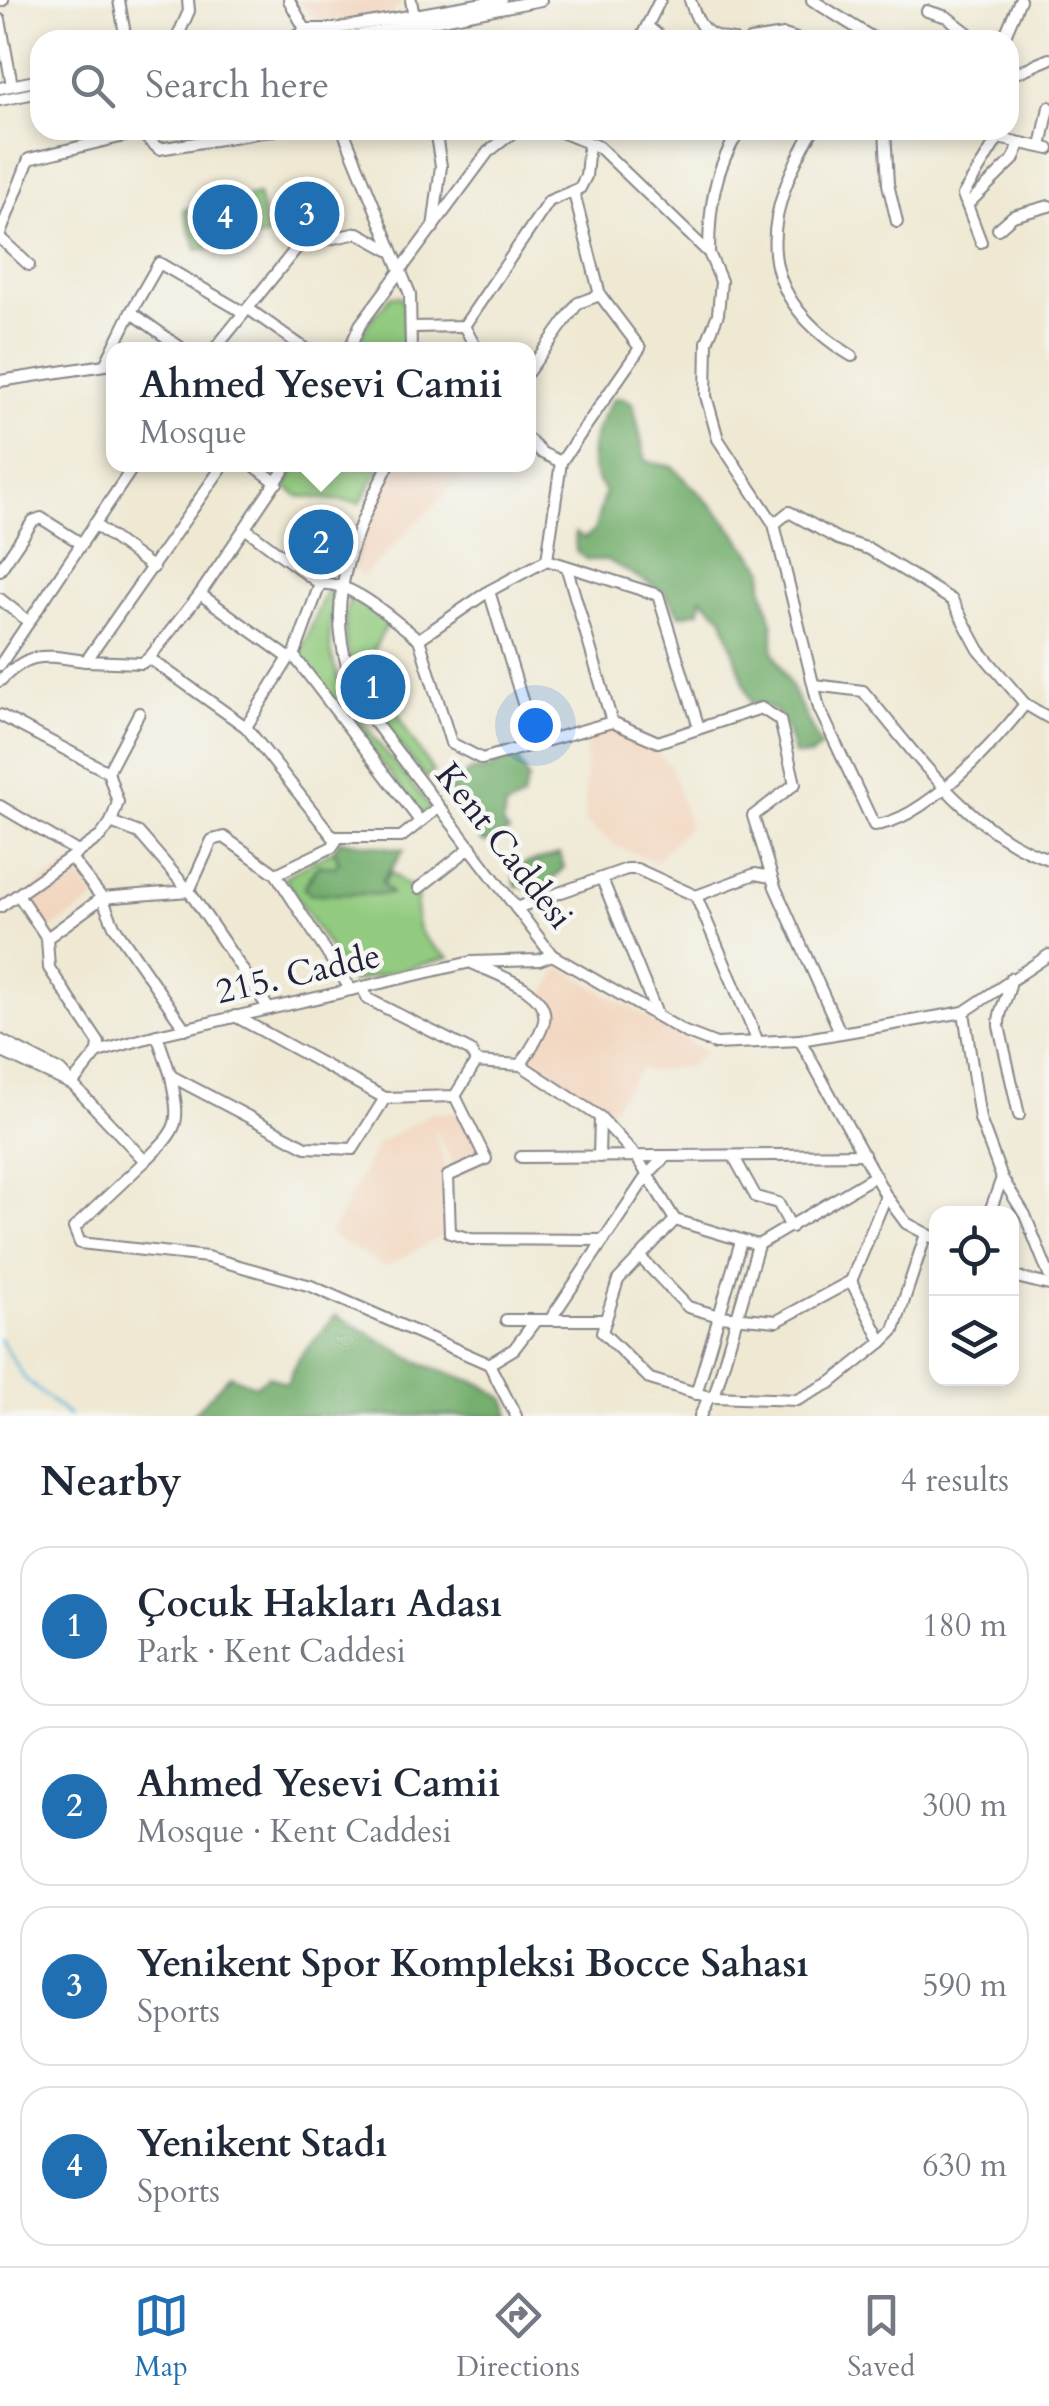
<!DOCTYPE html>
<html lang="en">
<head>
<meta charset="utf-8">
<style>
	:root { --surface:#fff; --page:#f2f2f3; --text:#1f2937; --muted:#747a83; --line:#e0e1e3; --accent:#1f6fb2 }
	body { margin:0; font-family:Cardo,serif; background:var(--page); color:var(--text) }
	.controls { position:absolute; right:30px; bottom:30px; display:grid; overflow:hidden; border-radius:20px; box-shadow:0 5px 15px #0003 }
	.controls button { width:90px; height:90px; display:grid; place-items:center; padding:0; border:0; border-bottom:2px solid var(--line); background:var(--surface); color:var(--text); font:50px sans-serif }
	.you { position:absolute; left:535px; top:725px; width:35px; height:35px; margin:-25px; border:8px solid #fff; border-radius:50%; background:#1a73e8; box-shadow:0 0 0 15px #1a73e833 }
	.badge { display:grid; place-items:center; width:65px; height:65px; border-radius:50%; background:var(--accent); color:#fff; font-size:32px; font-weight:700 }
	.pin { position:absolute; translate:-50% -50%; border:5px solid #fff; box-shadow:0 2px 10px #0006 }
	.popup { position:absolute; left:106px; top:342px; width:430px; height:130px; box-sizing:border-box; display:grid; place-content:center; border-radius:20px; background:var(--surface); filter:drop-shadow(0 2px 8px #0005); font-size:32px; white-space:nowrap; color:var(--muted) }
	.popup b { font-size:38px; color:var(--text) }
	.popup::after { content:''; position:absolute; left:50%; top:100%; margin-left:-20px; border:20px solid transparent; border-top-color:var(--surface) }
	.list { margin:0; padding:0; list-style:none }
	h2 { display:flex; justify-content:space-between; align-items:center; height:130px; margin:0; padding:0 40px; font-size:42px }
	h2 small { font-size:32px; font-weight:400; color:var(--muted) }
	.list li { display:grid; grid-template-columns:65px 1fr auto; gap:30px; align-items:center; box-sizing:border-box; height:160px; margin:0 20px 20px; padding:0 20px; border:2px solid var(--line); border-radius:30px }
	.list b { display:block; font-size:38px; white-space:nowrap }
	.list p { margin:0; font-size:32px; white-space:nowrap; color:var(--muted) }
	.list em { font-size:32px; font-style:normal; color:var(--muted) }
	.icon { flex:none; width:55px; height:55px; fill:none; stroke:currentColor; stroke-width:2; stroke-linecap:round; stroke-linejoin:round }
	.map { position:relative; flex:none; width:1049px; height:1416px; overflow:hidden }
	.search { position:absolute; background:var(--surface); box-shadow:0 5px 15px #0003; left:30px; right:30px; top:30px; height:110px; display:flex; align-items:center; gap:25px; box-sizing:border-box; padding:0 35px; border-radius:30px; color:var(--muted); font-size:38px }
	.sheet { height:850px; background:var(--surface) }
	nav { display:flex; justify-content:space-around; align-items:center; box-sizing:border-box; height:140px; border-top:2px solid var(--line); background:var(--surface); font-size:28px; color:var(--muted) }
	nav a { display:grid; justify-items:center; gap:5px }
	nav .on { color:var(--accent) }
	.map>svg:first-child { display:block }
</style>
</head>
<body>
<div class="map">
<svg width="1049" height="1416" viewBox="0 0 1049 1416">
	<rect width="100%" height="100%" fill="#f6f6f2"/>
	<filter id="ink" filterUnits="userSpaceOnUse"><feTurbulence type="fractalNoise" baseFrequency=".01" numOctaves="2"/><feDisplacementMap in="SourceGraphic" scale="20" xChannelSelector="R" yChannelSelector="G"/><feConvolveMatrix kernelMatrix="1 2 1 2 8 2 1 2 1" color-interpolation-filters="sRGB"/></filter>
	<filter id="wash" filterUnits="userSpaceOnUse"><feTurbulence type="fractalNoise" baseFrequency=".0048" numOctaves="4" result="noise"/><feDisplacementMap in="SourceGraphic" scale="40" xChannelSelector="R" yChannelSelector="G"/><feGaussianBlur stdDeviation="2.25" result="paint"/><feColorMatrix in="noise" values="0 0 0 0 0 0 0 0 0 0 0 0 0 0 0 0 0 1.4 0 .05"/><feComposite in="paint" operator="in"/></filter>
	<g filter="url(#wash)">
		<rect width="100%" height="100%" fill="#efe9d4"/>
		<g fill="#f2d5be">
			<polygon points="298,0 403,0 393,13 319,22"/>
			<polygon points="398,465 474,465 362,578 354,569 360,533"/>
			<polygon points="612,729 658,753 672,769 689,826 656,861 615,846 585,822 586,741"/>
			<polygon points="72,863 96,899 48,931 24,895"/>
			<polygon points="560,967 706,1051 690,1066 649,1072 642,1068 607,1114 592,1107 526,1064 550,1020 543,997"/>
			<polygon points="465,1111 489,1160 458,1175 431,1122 445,1165 446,1234 385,1267 330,1235 378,1143 432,1113"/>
		</g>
		<g fill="#92cb7f" stroke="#5a765d" stroke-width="2.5">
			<polygon points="335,194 342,225 278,238 274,202"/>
			<polygon points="258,195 268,236 197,250 184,210"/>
			<polygon points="391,296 400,296 404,304 405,349 355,350 366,326"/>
			<polygon points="298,465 298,464 382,465 360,503 298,496 285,486"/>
			<path d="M 327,588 L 335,589 C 333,606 329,626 330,643 C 335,705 396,762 431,808 L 422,815 L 299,657 Z"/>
			<path d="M 350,597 L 388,622 L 370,657 L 408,733 L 433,772 L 426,779 C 388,728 327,667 350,597 Z"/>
			<path d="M 334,850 L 339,862 L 335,867 L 314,869 L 304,888 L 310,894 L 376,894 L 391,872 L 418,895 C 412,929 421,938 449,958 L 351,982 L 284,877 Z"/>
		</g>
		<g fill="#75af6e" stroke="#4c6854" stroke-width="2.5">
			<path d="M 621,397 L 633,403 L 646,461 L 673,467 L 719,513 L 764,569 L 762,585 L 773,627 L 773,651 L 821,747 L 810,756 L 794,755 C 787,729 783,704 751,704 L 722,616 L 701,598 L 699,611 L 680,615 L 664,592 L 607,560 L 587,560 L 576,551 L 575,533 L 585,538 L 594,531 L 605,492 C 580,461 594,429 613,399 Z"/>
			<polygon points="517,758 528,779 522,799 505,808 503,825 509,832 484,843 462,816 450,790 470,771 491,769 499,759"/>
			<polygon points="340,840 404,850 382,882 391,894 310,894 304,888 318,865 335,867 339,862 334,849"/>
			<polygon points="559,854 564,867 539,895 532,895 524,885 516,886 514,876 523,864"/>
			<polygon points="336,1315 422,1364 481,1384 506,1400 510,1416 191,1416 230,1375 255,1386 268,1376 287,1384 299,1358"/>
		</g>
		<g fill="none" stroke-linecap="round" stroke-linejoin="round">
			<polyline stroke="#61b6dd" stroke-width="2.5" points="0,1339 26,1380 69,1416"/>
		</g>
	</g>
	<g filter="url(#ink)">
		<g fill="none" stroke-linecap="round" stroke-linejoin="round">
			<defs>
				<g id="minor">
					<polyline points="119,0 126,40"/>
					<polyline points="289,0 305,29"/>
					<polyline points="411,0 418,40"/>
					<path d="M 690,0 C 698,26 705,37 733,40"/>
					<polyline points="812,0 876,40"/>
					<polyline points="0,1 3,0"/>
					<polyline points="927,11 947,17 977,40"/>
					<polyline points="0,20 12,85"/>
					<polyline points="647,26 664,40"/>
					<polyline points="176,40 189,11 188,0"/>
					<polyline points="273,40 296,36"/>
					<polyline points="295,40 305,29 334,29 501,0"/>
					<polyline points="335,40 541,0"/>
					<polyline points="640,40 660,0"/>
					<polyline points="750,40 784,35 800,40"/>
					<polyline points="1003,40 1020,0"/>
					<polyline points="1009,76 1049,59"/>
					<polyline points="0,88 40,80"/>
					<polyline points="0,100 40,92"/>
					<polyline points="144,130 146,138 159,149 275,130"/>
					<polyline points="343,130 410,294 411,350"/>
					<path d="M 556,130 L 599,147 L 709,253 L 721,281 L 718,314 L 707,342 L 706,396 L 718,439 L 774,524 L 819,708 L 874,825 C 922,822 996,742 1025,704"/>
					<path d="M 813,130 C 759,221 753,296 852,356"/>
					<polyline points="885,130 888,184 897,222"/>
					<polyline points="985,130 998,138 1049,149"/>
					<polyline points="1041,147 1049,107"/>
					<polyline points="967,205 963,195 998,138"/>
					<polyline points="433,228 441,166 435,130"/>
					<polyline points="998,229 1013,216 1049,206"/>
					<polyline points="0,234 29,159 145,131"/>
					<polyline points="0,238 29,265"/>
					<polyline points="981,242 967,205 1013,160 1020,143"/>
					<path d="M 709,253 C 709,210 714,166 741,130"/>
					<polyline points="250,310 307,350"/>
					<polyline points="131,312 159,263 241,311"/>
					<polyline points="464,326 477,350"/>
					<polyline points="413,327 464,326 549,201 580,188 586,176 589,144"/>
					<polyline points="214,350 299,245 358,233 389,250"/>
					<polyline points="349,350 360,325 488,152 516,130"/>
					<polyline points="105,365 131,312 184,350"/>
					<polyline points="528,372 578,303 600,295"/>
					<polyline points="0,381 105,365"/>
					<polyline points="528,439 542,453 561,462"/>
					<polyline points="224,464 86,661 142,663 149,658 200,594 288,464"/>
					<polyline points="252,464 277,483"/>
					<path d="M 389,464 C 345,551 314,626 370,716 L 552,955 L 685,1032 L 716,1044 L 800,1040 L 886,1196 L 906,1223 L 936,1239"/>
					<polyline points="94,524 153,568"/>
					<polyline points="774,524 789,512 838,539 869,549 952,600 979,650 1025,704 1049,718"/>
					<path d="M 246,529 L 320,584 C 354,581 392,620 419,639 L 489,591 L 547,560 L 561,462 L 640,348 L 600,295 L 574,193"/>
					<polyline points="547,560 658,595 699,728"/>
					<polyline points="567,569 612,722 658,742 761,708 780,720 795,784 753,816 775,887 840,1032"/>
					<polyline points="0,570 33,521 41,518 82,544"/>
					<polyline points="489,591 535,743"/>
					<polyline points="200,594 289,658 294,656 420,821"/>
					<polyline points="0,599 29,622"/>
					<polyline points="419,639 451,743 482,759 612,722"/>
					<polyline points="294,656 320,584"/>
					<polyline points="149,658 246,727 333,837 401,837 439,807"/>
					<polyline points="0,665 135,464"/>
					<path d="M 0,681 C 31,649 46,656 86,661"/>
					<path d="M 814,685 L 863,691 C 916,753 968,833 1049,859"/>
					<polyline points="139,713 108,772 118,802 111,822 139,833 189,891 102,898 114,926 185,1029"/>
					<polyline points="0,715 108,772"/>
					<polyline points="246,727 289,658"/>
					<polyline points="0,806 78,852"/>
					<polyline points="338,838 332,847 276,874 351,990"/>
					<polyline points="71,858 102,898 47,938 49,968 99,1043 98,1052"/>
					<polyline points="602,879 656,1012"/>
					<polyline points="419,888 471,847"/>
					<polyline points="19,896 47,938"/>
					<polyline points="696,896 758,1042"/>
					<polyline points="0,907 101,836 111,822"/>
					<polyline points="516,908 627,869 637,869 696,896 755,874 771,877"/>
					<path d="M 472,963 C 494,974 550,990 544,1021 C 541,1036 528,1052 521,1065"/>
					<path d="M 1011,978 C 1010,997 998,1008 999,1026 L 1019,1115"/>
					<polyline points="362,987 368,999 471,1051 476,1062"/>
					<polyline points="269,1009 189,891 212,840 224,837 276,874"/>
					<polyline points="964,1012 980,1119 1002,1178"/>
					<polyline points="235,1016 385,1098"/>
					<polyline points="157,1035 171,1076 306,1147 353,1149 385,1098 455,1096 476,1062 521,1065 600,1117 636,1156 675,1220 758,1245 714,1397 709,1397 700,1416"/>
					<polyline points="0,1040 60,1071 145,1161 74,1228 80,1243 207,1257 311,1286 489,1364 516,1416"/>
					<polyline points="800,1040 964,1012 1049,955"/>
					<polyline points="0,1051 71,1084"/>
					<polyline points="72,1084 98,1052 157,1035 471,962 539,960 552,955"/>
					<polyline points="455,1096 486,1159 448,1176 450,1233 471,1239 604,1240"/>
					<polyline points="521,1157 666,1156"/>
					<polyline points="599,1157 600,1117"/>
					<polyline points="734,1157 756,1197 778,1203 791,1227"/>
					<path d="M 145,1161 C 181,1126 180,1124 171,1076"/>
					<polyline points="989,1214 1002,1178 1025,1215 1049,1275"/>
					<polyline points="675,1220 618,1280 602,1332 650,1379 709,1397"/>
					<polyline points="758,1245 875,1176"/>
					<polyline points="641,1258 688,1307 719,1316 777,1321 851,1281 886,1196"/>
					<polyline points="1012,1276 1049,1285"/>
					<polyline points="506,1320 606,1320"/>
					<polyline points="550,1320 648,1174 666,1156 864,1154"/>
					<polyline points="882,1342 894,1330 925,1237"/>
					<polyline points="489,1364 514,1349 536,1320"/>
					<polyline points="696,1394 741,1241"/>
					<polyline points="714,1397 797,1400 832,1382 882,1342 851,1281"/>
				</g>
			</defs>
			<use href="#minor" stroke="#888688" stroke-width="14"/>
			<use href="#minor" stroke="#fff" stroke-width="10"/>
		</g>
	</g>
	<g text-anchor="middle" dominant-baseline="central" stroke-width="9" stroke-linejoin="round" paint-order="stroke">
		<g font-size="35" fill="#22223b" stroke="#f6f6f2">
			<text transform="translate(504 846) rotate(52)">Kent Caddesi</text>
			<text transform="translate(298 974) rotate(-13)">215. Cadde</text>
		</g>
	</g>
</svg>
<div class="controls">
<button><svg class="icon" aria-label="locate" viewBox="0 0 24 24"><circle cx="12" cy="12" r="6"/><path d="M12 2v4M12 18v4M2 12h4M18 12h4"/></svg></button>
<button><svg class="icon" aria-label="layers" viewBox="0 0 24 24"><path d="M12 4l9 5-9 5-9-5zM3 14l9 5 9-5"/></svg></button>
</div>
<div class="you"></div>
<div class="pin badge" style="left:373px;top:687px">1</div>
<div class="pin badge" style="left:321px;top:542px">2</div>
<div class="popup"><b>Ahmed Yesevi Camii</b>Mosque</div>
<div class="pin badge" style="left:307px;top:214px">3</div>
<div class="pin badge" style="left:225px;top:217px">4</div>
<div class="search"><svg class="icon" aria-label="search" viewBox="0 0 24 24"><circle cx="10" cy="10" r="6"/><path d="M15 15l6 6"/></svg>Search here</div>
</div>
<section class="sheet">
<h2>Nearby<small>4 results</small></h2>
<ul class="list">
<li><span class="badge">1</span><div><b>Çocuk Hakları Adası</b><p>Park · Kent Caddesi</p></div><em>180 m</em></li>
<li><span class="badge">2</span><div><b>Ahmed Yesevi Camii</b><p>Mosque · Kent Caddesi</p></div><em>300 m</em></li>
<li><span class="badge">3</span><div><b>Yenikent Spor Kompleksi Bocce Sahası</b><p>Sports</p></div><em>590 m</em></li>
<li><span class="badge">4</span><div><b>Yenikent Stadı</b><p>Sports</p></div><em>630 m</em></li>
</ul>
</section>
<nav>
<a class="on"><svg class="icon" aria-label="map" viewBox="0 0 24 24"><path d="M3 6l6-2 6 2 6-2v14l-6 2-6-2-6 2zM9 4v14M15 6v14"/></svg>Map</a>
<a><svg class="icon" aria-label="directions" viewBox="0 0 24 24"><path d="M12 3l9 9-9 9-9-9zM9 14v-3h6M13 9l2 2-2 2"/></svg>Directions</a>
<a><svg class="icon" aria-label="saved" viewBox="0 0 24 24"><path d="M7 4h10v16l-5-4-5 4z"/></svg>Saved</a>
</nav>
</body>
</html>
